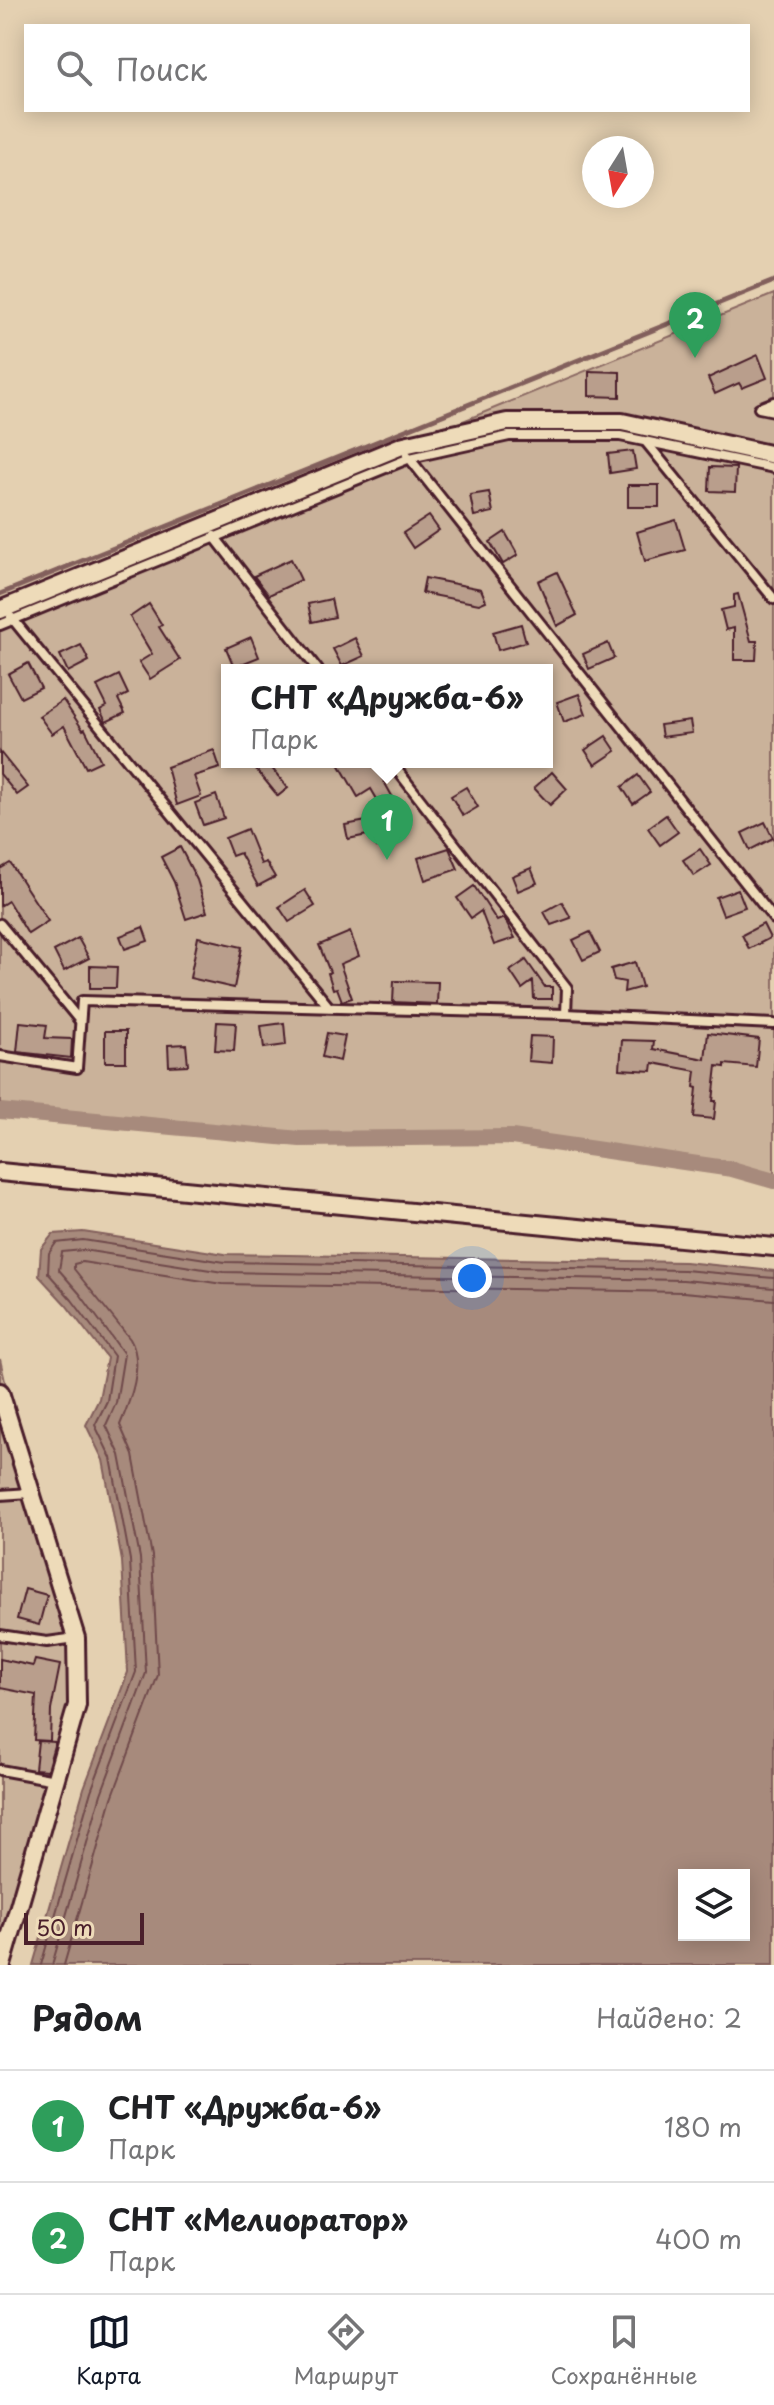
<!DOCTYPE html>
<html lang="ru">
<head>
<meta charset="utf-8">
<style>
	:root { --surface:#fff; --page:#f6f6f6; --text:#202124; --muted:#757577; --line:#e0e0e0; --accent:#111827 }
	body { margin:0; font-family:"Playpen Sans",sans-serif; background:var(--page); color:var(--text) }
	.controls { position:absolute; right:24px; bottom:24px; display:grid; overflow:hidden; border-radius:0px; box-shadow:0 4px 20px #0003 }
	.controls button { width:72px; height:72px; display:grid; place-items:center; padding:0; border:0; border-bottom:2px solid var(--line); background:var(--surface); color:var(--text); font:40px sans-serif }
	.compass { position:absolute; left:582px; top:136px; width:72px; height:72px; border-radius:50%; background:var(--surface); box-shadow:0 4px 20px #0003; rotate:191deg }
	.scale { position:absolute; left:24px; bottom:20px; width:120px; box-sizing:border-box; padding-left:8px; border:4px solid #4a1f2b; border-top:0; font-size:22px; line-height:28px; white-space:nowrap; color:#4a1f2b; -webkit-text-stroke:6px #eedbb9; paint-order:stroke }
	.you { position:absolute; left:472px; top:1278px; width:28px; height:28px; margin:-20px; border:6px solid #fff; border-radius:50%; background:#1a73e8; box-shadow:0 0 0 12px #1a73e833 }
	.badge { display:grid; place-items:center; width:52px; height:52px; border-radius:50%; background:var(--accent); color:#fff; font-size:26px; font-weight:700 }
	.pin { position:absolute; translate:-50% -66px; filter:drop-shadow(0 2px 4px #0008) }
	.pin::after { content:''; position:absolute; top:42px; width:28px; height:24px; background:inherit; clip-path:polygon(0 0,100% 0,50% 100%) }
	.popup { position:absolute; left:221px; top:664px; width:332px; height:104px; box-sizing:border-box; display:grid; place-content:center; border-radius:0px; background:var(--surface); filter:drop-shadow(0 2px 6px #0005); font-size:26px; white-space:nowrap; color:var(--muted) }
	.popup b { font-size:30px; color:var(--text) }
	.popup::after { content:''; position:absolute; left:50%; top:100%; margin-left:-16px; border:16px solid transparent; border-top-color:var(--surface) }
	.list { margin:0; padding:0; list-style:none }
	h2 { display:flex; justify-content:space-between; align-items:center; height:104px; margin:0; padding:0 32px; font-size:34px }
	h2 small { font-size:26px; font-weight:400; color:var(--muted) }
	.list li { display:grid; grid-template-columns:52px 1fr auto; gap:24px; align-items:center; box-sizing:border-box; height:112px; padding:0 32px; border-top:2px solid var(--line) }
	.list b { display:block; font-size:30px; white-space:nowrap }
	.list p { margin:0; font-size:26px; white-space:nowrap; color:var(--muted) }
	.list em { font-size:26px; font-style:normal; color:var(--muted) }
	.icon { flex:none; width:44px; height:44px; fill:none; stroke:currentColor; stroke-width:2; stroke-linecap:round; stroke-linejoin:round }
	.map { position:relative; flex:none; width:774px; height:1965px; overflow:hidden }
	.search { position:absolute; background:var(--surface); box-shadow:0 4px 20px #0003; left:24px; right:24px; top:24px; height:88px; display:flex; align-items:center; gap:20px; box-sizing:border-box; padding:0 28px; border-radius:0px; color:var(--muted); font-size:30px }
	.sheet { height:328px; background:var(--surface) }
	nav { display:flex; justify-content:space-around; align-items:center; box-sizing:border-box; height:112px; border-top:2px solid var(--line); background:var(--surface); font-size:22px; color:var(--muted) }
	nav a { display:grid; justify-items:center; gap:4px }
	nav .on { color:var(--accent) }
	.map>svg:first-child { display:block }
</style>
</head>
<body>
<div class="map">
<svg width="774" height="1965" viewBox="0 0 774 1965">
	<rect width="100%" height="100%" fill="#e4d0b1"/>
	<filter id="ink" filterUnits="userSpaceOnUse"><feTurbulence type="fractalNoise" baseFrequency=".0125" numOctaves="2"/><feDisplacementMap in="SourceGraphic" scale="16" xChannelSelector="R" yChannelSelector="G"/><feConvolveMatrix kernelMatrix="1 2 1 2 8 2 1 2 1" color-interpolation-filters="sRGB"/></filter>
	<g filter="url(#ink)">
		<g fill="#cab29a" stroke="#8a6862" stroke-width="2" fill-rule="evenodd">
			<path d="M 774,294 L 774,1181 L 732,1169 L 512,1137 L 300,1139 L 0,1111 L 0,610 ZM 227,670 L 547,670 L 547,762 L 227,762 Z"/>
			<polygon points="0,1359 30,1493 76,1638 77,1705 0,1965"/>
		</g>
		<path fill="#a78a7b" stroke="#825f5b" stroke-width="2" fill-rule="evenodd" d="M 83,1232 L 225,1254 L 685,1262 L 774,1271 L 774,1965 L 33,1965 L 84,1788 L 128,1672 L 122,1561 L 103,1460 L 86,1425 L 99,1399 L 107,1358 L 66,1305 L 39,1276 L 41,1249 L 53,1234 ZM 684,1875 L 744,1875 L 744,1935 L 684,1935 Z"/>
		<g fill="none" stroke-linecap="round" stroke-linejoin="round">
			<g stroke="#6f4a4b" stroke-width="2">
				<polyline points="41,1965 91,1791 136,1672 130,1560 111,1458 95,1425 107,1401 114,1356 72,1300 48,1273 49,1253 56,1243 83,1240 225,1262 684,1270 774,1278"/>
				<polyline points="52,1965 101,1794 146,1673 140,1558 120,1455 106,1425 116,1403 124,1354 80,1294 59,1270 62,1252 83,1250 223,1272 683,1280 774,1288"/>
				<path d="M 64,1965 L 112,1798 L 158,1675 L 152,1556 L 133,1455 L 120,1425 C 130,1401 145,1364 130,1339 L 74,1269 L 74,1264 L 82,1262 L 222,1284 L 683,1292 L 774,1300"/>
			</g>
			<polyline stroke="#825f5b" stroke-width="5" points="0,594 774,281"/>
			<polyline stroke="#a78a7b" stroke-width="16" points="0,1111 300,1139 512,1137 732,1169 774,1181"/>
		</g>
		<g fill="#b99e8c" stroke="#4a1f2b" stroke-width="2">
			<polygon points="758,355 767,378 742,388 739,383 715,394 708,378"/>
			<polygon points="589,371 620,372 620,397 589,396"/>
			<polygon points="633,451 636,469 610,473 608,454"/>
			<polygon points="710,467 736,468 735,492 709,491"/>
			<rect x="628" y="485" width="31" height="22"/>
			<polygon points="489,492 493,512 474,516 470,495"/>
			<polygon points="429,516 439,530 413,548 403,533"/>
			<polygon points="676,520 685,550 645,561 637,532"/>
			<polygon points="505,532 518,555 503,564 490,542"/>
			<polygon points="291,559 301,580 269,595 254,576"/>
			<polygon points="557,572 577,615 557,626 538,581"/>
			<polygon points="425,578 481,589 486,601 479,604 422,593"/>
			<polygon points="738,594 751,641 757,641 756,660 734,660 734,628 726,630 721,610 734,607 734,595"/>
			<polygon points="331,599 335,617 312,622 308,604"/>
			<polygon points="149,604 162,625 159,627 180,660 150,679 139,662 152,654 130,617"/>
			<polygon points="521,624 526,642 498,650 493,632"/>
			<polygon points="251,637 259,657 234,667 226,648"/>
			<polygon points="355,638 364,656 342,666 333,649"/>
			<polygon points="608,643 614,658 589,669 583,654"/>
			<polygon points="81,645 89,661 68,672 60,655"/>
			<polygon points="28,663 41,688 21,698 8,674"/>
			<polygon points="119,675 128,694 118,699 125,713 106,722 100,710 107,706 97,686"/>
			<polygon points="579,694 586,714 564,722 557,702"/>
			<polygon points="63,700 83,730 85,729 101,761 86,768 64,726 52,734 39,716"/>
			<polygon points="690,721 692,733 662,737 660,725"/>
			<polygon points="606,736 616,751 595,765 585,750"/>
			<polygon points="214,750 220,768 194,776 201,796 177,805 167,767"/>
			<polygon points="0,752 28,787 17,795 0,774"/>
			<polygon points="250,762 267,762 288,788 278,796"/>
			<polygon points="338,762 373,762 396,803 384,811 371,789 358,797"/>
			<polygon points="552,772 567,789 550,805 534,788"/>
			<polygon points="638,775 650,792 633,804 622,787"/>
			<polygon points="466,787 478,807 463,816 451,796"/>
			<polygon points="216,795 224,818 203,825 195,803"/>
			<polygon points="666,815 678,832 660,845 648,828"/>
			<polygon points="388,817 395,842 376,847 372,834 348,839 345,825"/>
			<polygon points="765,822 773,838 750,850 742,833"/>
			<polygon points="247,829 261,864 266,862 275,877 258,886 240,853 232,856 225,838"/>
			<polygon points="180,847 197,880 207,912 186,919 174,882 161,857"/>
			<polygon points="449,848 458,869 425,880 418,858"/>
			<polygon points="700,849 711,865 694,876 683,860"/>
			<polygon points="10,863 48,921 28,934 8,901 0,906 0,869"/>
			<polygon points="531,868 537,883 518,891 512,876"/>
			<polygon points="474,886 497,921 504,918 515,938 494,945 481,911 471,918 457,898"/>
			<polygon points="738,889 745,907 723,915 716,897"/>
			<polygon points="305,890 315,906 289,922 279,907"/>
			<polygon points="562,902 571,918 551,925 544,912"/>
			<polygon points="763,924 770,938 749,949 742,935"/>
			<polygon points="143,927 148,941 125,949 120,936"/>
			<polygon points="350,932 359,956 340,964 352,998 342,1001 337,988 333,989 328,973 330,972 319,945"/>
			<polygon points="590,932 600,952 583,960 573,940"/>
			<polygon points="198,937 242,947 234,988 190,978"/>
			<polygon points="78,938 89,958 64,971 54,951"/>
			<polygon points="526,960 545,987 552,987 552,999 534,999 533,981 522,989 510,971"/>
			<polygon points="635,962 642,987 624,992 625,982 614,980 611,969"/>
			<polygon points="90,966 117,967 116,988 90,988"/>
			<polygon points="394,981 438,982 437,1004 393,1002"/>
			<polygon points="20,1022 47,1025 45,1038 72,1039 71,1058 17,1052"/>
			<polygon points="217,1022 236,1023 234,1051 215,1050"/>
			<polygon points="284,1023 286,1045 264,1048 261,1026"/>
			<rect x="105" y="1031" width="21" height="31"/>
			<polygon points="327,1033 345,1036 340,1061 322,1057"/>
			<polygon points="708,1033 759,1039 756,1067 725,1064 725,1067 717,1066 713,1101 716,1101 714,1119 694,1117 697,1088 694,1087 696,1071 653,1063 652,1071 620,1069 622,1040 654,1041 653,1049 705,1059"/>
			<polygon points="530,1036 553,1037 552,1063 528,1061"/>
			<polygon points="186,1044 188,1065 169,1066 168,1045"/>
			<polygon points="25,1589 47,1595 39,1625 17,1619"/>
			<polygon points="0,1659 33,1666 35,1660 60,1665 51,1710 50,1741 34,1740 36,1695 0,1688"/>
			<polygon points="38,1741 55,1742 47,1770 35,1769"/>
		</g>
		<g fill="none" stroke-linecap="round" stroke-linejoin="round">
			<defs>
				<g id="service">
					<polyline points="774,402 759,408 774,411"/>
					<polyline points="646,442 774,599"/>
					<polyline points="407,455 774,919"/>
					<polyline points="214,536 318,670"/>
					<polyline points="11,617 329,1007"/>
					<polyline points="0,625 410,458 509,436 620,436 774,468"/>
					<polyline points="391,762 567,988 566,1014"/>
					<polyline points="0,924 80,1021"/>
					<polyline points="0,1056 77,1068 82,1001 566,1014 774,1024"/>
					<polyline points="0,1495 30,1493"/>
					<polyline points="0,1635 47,1642 76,1638"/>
					<polyline points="0,1770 55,1780"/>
				</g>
				<g id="minor">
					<polyline points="0,610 404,445 507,422 622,422 774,455"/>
					<polyline points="0,1172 774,1247"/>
					<polyline points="0,1392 76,1638 77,1705 2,1965"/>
				</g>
			</defs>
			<use href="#service" stroke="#4a1f2b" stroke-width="14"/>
			<use href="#minor" stroke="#4a1f2b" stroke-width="22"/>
			<use href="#service" stroke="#eedbb9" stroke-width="8"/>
			<use href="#minor" stroke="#eedbb9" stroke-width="16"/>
		</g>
	</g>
</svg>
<div class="controls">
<button><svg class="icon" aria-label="layers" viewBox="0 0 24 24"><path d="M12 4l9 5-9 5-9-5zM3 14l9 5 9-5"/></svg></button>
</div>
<svg class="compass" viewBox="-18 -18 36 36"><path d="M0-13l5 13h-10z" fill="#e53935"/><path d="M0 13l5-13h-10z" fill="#757577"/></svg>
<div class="scale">50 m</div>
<div class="you"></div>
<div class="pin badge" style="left:387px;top:860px;background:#2e9e5b">1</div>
<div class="popup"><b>СНТ «Дружба-6»</b>Парк</div>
<div class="pin badge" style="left:695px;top:358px;background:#2e9e5b">2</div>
<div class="search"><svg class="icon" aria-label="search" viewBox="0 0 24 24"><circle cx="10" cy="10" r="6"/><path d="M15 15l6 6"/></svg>Поиск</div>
</div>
<section class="sheet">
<h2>Рядом<small>Найдено: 2</small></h2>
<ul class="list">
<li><span class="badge" style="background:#2e9e5b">1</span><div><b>СНТ «Дружба-6»</b><p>Парк</p></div><em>180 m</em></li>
<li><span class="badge" style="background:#2e9e5b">2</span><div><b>СНТ «Мелиоратор»</b><p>Парк</p></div><em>400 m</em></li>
</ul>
</section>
<nav>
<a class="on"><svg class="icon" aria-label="map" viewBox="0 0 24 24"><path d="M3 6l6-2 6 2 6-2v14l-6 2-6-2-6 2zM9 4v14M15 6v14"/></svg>Карта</a>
<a><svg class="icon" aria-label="directions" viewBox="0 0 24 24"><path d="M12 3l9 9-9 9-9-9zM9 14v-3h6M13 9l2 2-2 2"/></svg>Маршрут</a>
<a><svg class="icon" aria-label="saved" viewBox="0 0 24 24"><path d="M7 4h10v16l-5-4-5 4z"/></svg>Сохранённые</a>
</nav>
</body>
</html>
